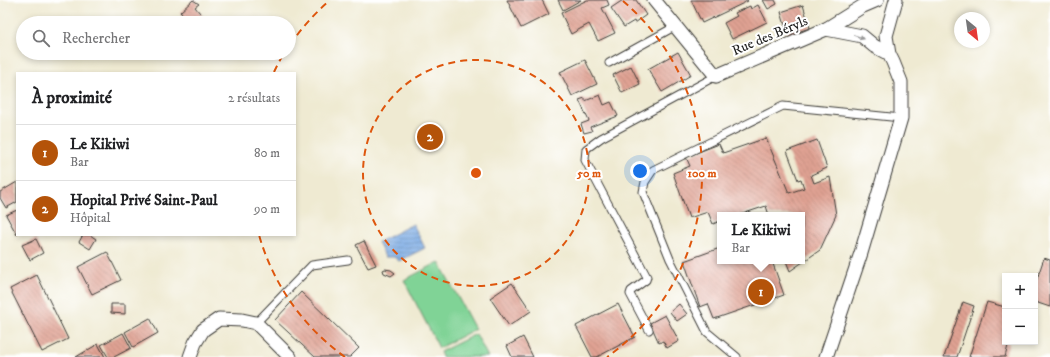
<!DOCTYPE html>
<html lang="fr">
<head>
<meta charset="utf-8">
<style>
	:root { --surface:#fff; --page:#f6f6f6; --text:#202124; --muted:#757577; --line:#e0e0e0; --accent:#b45309 }
	body { margin:0; font-family:"IM FELL DW Pica",serif; background:var(--page); color:var(--text) }
	.controls { position:absolute; right:12px; bottom:12px; display:grid; overflow:hidden; border-radius:0px; box-shadow:0 2px 6px #0003 }
	.controls button { width:36px; height:36px; display:grid; place-items:center; padding:0; border:0; border-bottom:1px solid var(--line); background:var(--surface); color:var(--text); font:20px sans-serif }
	.compass { position:absolute; left:954px; top:12px; width:36px; height:36px; border-radius:50%; background:var(--surface); box-shadow:0 2px 6px #0003; rotate:151deg }
	.you { position:absolute; left:640px; top:171px; width:14px; height:14px; margin:-10px; border:3px solid #fff; border-radius:50%; background:#1a73e8; box-shadow:0 0 0 6px #1a73e833 }
	.badge { display:grid; place-items:center; width:26px; height:26px; border-radius:50%; background:var(--accent); color:#fff; font-size:13px; font-weight:700 }
	.pin { position:absolute; translate:-50% -50%; border:2px solid #fff; box-shadow:0 1px 4px #0006 }
	.popup { position:absolute; left:717px; top:212px; width:88px; height:52px; box-sizing:border-box; display:grid; place-content:center; border-radius:0px; background:var(--surface); filter:drop-shadow(0 1px 3px #0005); font-size:13px; white-space:nowrap; color:var(--muted) }
	.popup b { font-size:15px; color:var(--text) }
	.popup::after { content:''; position:absolute; left:50%; top:100%; margin-left:-8px; border:8px solid transparent; border-top-color:var(--surface) }
	.list { margin:0; padding:0; list-style:none }
	h2 { display:flex; justify-content:space-between; align-items:center; height:52px; margin:0; padding:0 16px; font-size:17px }
	h2 small { font-size:13px; font-weight:400; color:var(--muted) }
	.list li { display:grid; grid-template-columns:26px 1fr auto; gap:12px; align-items:center; box-sizing:border-box; height:56px; padding:0 16px; border-top:1px solid var(--line) }
	.list b { display:block; font-size:15px; white-space:nowrap }
	.list p { margin:0; font-size:13px; white-space:nowrap; color:var(--muted) }
	.list em { font-size:13px; font-style:normal; color:var(--muted) }
	.icon { flex:none; width:22px; height:22px; fill:none; stroke:currentColor; stroke-width:2; stroke-linecap:round; stroke-linejoin:round }
	.map { position:relative; flex:none; width:1050px; height:357px; overflow:hidden }
	.search { position:absolute; background:var(--surface); box-shadow:0 2px 6px #0003; left:16px; top:16px; width:280px; height:44px; display:flex; align-items:center; gap:10px; box-sizing:border-box; padding:0 14px; border-radius:22px; color:var(--muted); font-size:15px }
	.panel { position:absolute; background:var(--surface); box-shadow:0 2px 6px #0003; left:16px; top:72px; width:280px; height:164px; border-radius:0px }
	.map>svg:first-child { display:block }
</style>
</head>
<body>
<div class="map">
<svg width="1050" height="357" viewBox="0 0 1050 357">
	<defs>
		<pattern id="water-rules" width="6" height="5" patternUnits="userSpaceOnUse"><rect width="6" height="5" fill="#79a9e3"/><path d="M0 2.5h6" fill="none" stroke="#6289b7"/></pattern>
		<pattern id="building-back-hatch" width="6" height="6" patternUnits="userSpaceOnUse"><rect width="6" height="6" fill="#e0a293"/><path d="M-1 5l2 2M0 0l6 6M5-1l2 2" fill="none" stroke="#b58377"/></pattern>
	</defs>
	<rect width="100%" height="100%" fill="#fff"/>
	<filter id="ink" filterUnits="userSpaceOnUse"><feTurbulence type="fractalNoise" baseFrequency=".025" numOctaves="2"/><feDisplacementMap in="SourceGraphic" scale="8" xChannelSelector="R" yChannelSelector="G"/><feConvolveMatrix kernelMatrix="1 2 1 2 8 2 1 2 1" color-interpolation-filters="sRGB"/></filter>
	<filter id="wash" filterUnits="userSpaceOnUse"><feTurbulence type="fractalNoise" baseFrequency=".012" numOctaves="4" result="noise"/><feDisplacementMap in="SourceGraphic" scale="16" xChannelSelector="R" yChannelSelector="G"/><feGaussianBlur stdDeviation="0.9" result="paint"/><feColorMatrix in="noise" values="0 0 0 0 0 0 0 0 0 0 0 0 0 0 0 0 0 1.4 0 .05"/><feComposite in="paint" operator="in"/></filter>
	<g filter="url(#wash)">
		<rect width="100%" height="100%" fill="#efead2"/>
		<g fill="#80d396" stroke="#4e7859">
			<polygon points="439,262 475,329 439,348 404,280"/>
			<polygon points="476,334 488,357 442,357 440,352"/>
		</g>
		<polygon fill="url(#water-rules)" stroke="#4a6280" points="413,224 425,248 399,261 394,257 385,257 378,242"/>
		<g id="blocks">
			<g fill="url(#building-back-hatch)">
				<polygon points="193,0 199,4 195,7 205,19 201,23 190,23 180,12"/>
				<polygon points="507,0 542,0 549,14 521,28"/>
				<polygon points="558,0 581,0 563,10"/>
				<polygon points="587,0 607,0 609,5 602,8 615,33 598,41 589,24 571,34 561,13"/>
				<polygon points="623,0 636,0 646,15 635,23 634,21 624,27 611,8"/>
				<polygon points="691,0 747,0 748,1 702,23"/>
				<polygon points="763,0 775,0 777,4 768,9"/>
				<polygon points="758,5 767,22 732,39 724,23 737,16 735,13 739,11 750,6 751,9"/>
				<polygon points="803,5 810,28 788,35 781,12"/>
				<polygon points="678,52 691,75 662,92 648,69"/>
				<polygon points="585,60 597,84 572,96 560,72"/>
				<polygon points="631,66 640,84 622,93 613,75"/>
				<polygon points="600,95 604,105 611,102 618,116 590,127 592,131 584,133 581,124 589,121 579,100 585,98 585,101"/>
				<polygon points="766,138 789,193 804,188 801,179 798,180 787,151 817,140 827,168 811,175 814,183 830,177 836,215 820,250 790,271 786,261 802,261 802,215 769,215 766,206 739,215 720,215 720,221 713,224 708,212 689,218 673,173 690,166 686,157 719,144 723,153"/>
				<polygon points="17,182 17,202 6,208 0,198 0,192"/>
				<polygon points="17,210 17,235 6,215"/>
				<polygon points="83,235 90,235 96,239 90,249 79,242"/>
				<polygon points="36,239 43,253 30,260 22,245"/>
				<polygon points="364,241 376,265 368,268 356,245"/>
				<polygon points="720,248 720,261 772,261 784,295 714,319 708,304 700,307 684,261"/>
				<polygon points="107,252 121,280 92,294 78,267"/>
				<polygon points="1044,258 1050,260 1050,307 1035,302 1035,285"/>
				<polygon points="385,269 391,270 395,273 391,276 384,273 383,270"/>
				<polygon points="37,275 68,339 42,352 10,289"/>
				<polygon points="512,283 531,311 509,326 490,298"/>
				<polygon points="301,292 359,348 350,357 315,357 275,320"/>
				<polygon points="963,302 974,306 957,357 944,357"/>
				<polygon points="987,302 1005,307 1005,342 1009,342 1005,357 969,357"/>
				<polygon points="111,304 125,304 125,314 111,313"/>
				<polygon points="618,304 635,337 597,357 592,357 576,326"/>
				<polygon points="679,304 687,314 677,321 670,312"/>
				<polygon points="665,315 679,341 667,348 663,341 659,343 650,323"/>
				<polygon points="150,318 158,333 133,347 125,332"/>
				<polygon points="123,333 131,348 114,357 108,357 101,345"/>
				<polygon points="523,337 533,357 512,357 507,346"/>
				<polygon points="98,344 105,357 76,357"/>
			</g>
		</g>
	</g>
	<g filter="url(#ink)">
		<use href="#blocks" fill-opacity="0" stroke="#3c3b37" stroke-width="1"/>
		<g fill="none" stroke-linecap="round" stroke-linejoin="round">
			<defs>
				<g id="lane">
					<polyline points="609,63 674,27"/>
					<polyline points="256,323 312,265 348,260"/>
					<polyline points="649,330 630,294 631,291 646,280 647,277 585,160 586,149 601,138 716,76"/>
					<polyline points="737,357 707,332 670,259 643,192 645,182 653,170 783,106 901,118"/>
				</g>
				<g id="street">
					<polyline points="654,0 716,76 826,29 863,6 877,0"/>
					<polyline points="826,29 862,36 874,46 889,54"/>
					<polyline points="190,357 195,343 203,330 219,319 242,320 256,323 290,357"/>
					<polyline points="826,357 861,253 901,118 901,82 893,62 889,54 886,36 896,0"/>
				</g>
			</defs>
			<use href="#lane" stroke="#3c3b37" stroke-width="9"/>
			<use href="#street" stroke="#3c3b37" stroke-width="15"/>
			<use href="#lane" stroke="#fff" stroke-width="7"/>
			<use href="#street" stroke="#fff" stroke-width="13"/>
		</g>
		<defs><path id="oneway-solid" d="M-6-.8H1V-3.2L6.5 0L1 3.2V.8H-6Z"/></defs>
		<use fill="#999" href="#oneway-solid" transform="translate(859 37) rotate(20)"/>
	</g>
	<g fill="none" stroke="#de560d" stroke-width="2" stroke-dasharray="7 5">
		<circle cx="476" cy="173" r="113"/>
		<path d="M345 357A226 226 0 0 1 259 235M274 72A226 226 0 0 1 284 53M290 45A226 226 0 0 1 329 1M623 1A226 226 0 0 1 607 357"/>
	</g>
	<g text-anchor="middle" dominant-baseline="central" stroke-width="4" stroke-linejoin="round" paint-order="stroke">
		<g font-size="14" fill="#1c1c1c" stroke="#fff">
			<text transform="translate(770 36) rotate(-23)">Rue des Béryls</text>
		</g>
	</g>
	<circle cx="476" cy="173" r="6" fill="#de560d" stroke="#fff" stroke-width="2"/>
	<g font-size="12" text-anchor="middle" font-weight="bold" fill="#de560d" stroke="#fff" stroke-width="4" stroke-linejoin="round" paint-order="stroke">
		<text x="589" y="177">50 m</text>
		<text x="702" y="177">100 m</text>
	</g>
</svg>
<div class="controls">
<button>+</button>
<button>−</button>
</div>
<svg class="compass" viewBox="-18 -18 36 36"><path d="M0-13l5 13h-10z" fill="#e53935"/><path d="M0 13l5-13h-10z" fill="#757577"/></svg>
<div class="you"></div>
<div class="pin badge" style="left:761px;top:292px">1</div>
<div class="popup"><b>Le Kikiwi</b>Bar</div>
<div class="pin badge" style="left:430px;top:137px">2</div>
<div class="search"><svg class="icon" aria-label="search" viewBox="0 0 24 24"><circle cx="10" cy="10" r="6"/><path d="M15 15l6 6"/></svg>Rechercher</div>
<section class="panel">
<h2>À proximité<small>2 résultats</small></h2>
<ul class="list">
<li><span class="badge">1</span><div><b>Le Kikiwi</b><p>Bar</p></div><em>80 m</em></li>
<li><span class="badge">2</span><div><b>Hopital Privé Saint-Paul</b><p>Hôpital</p></div><em>90 m</em></li>
</ul>
</section>
</div>
</body>
</html>
